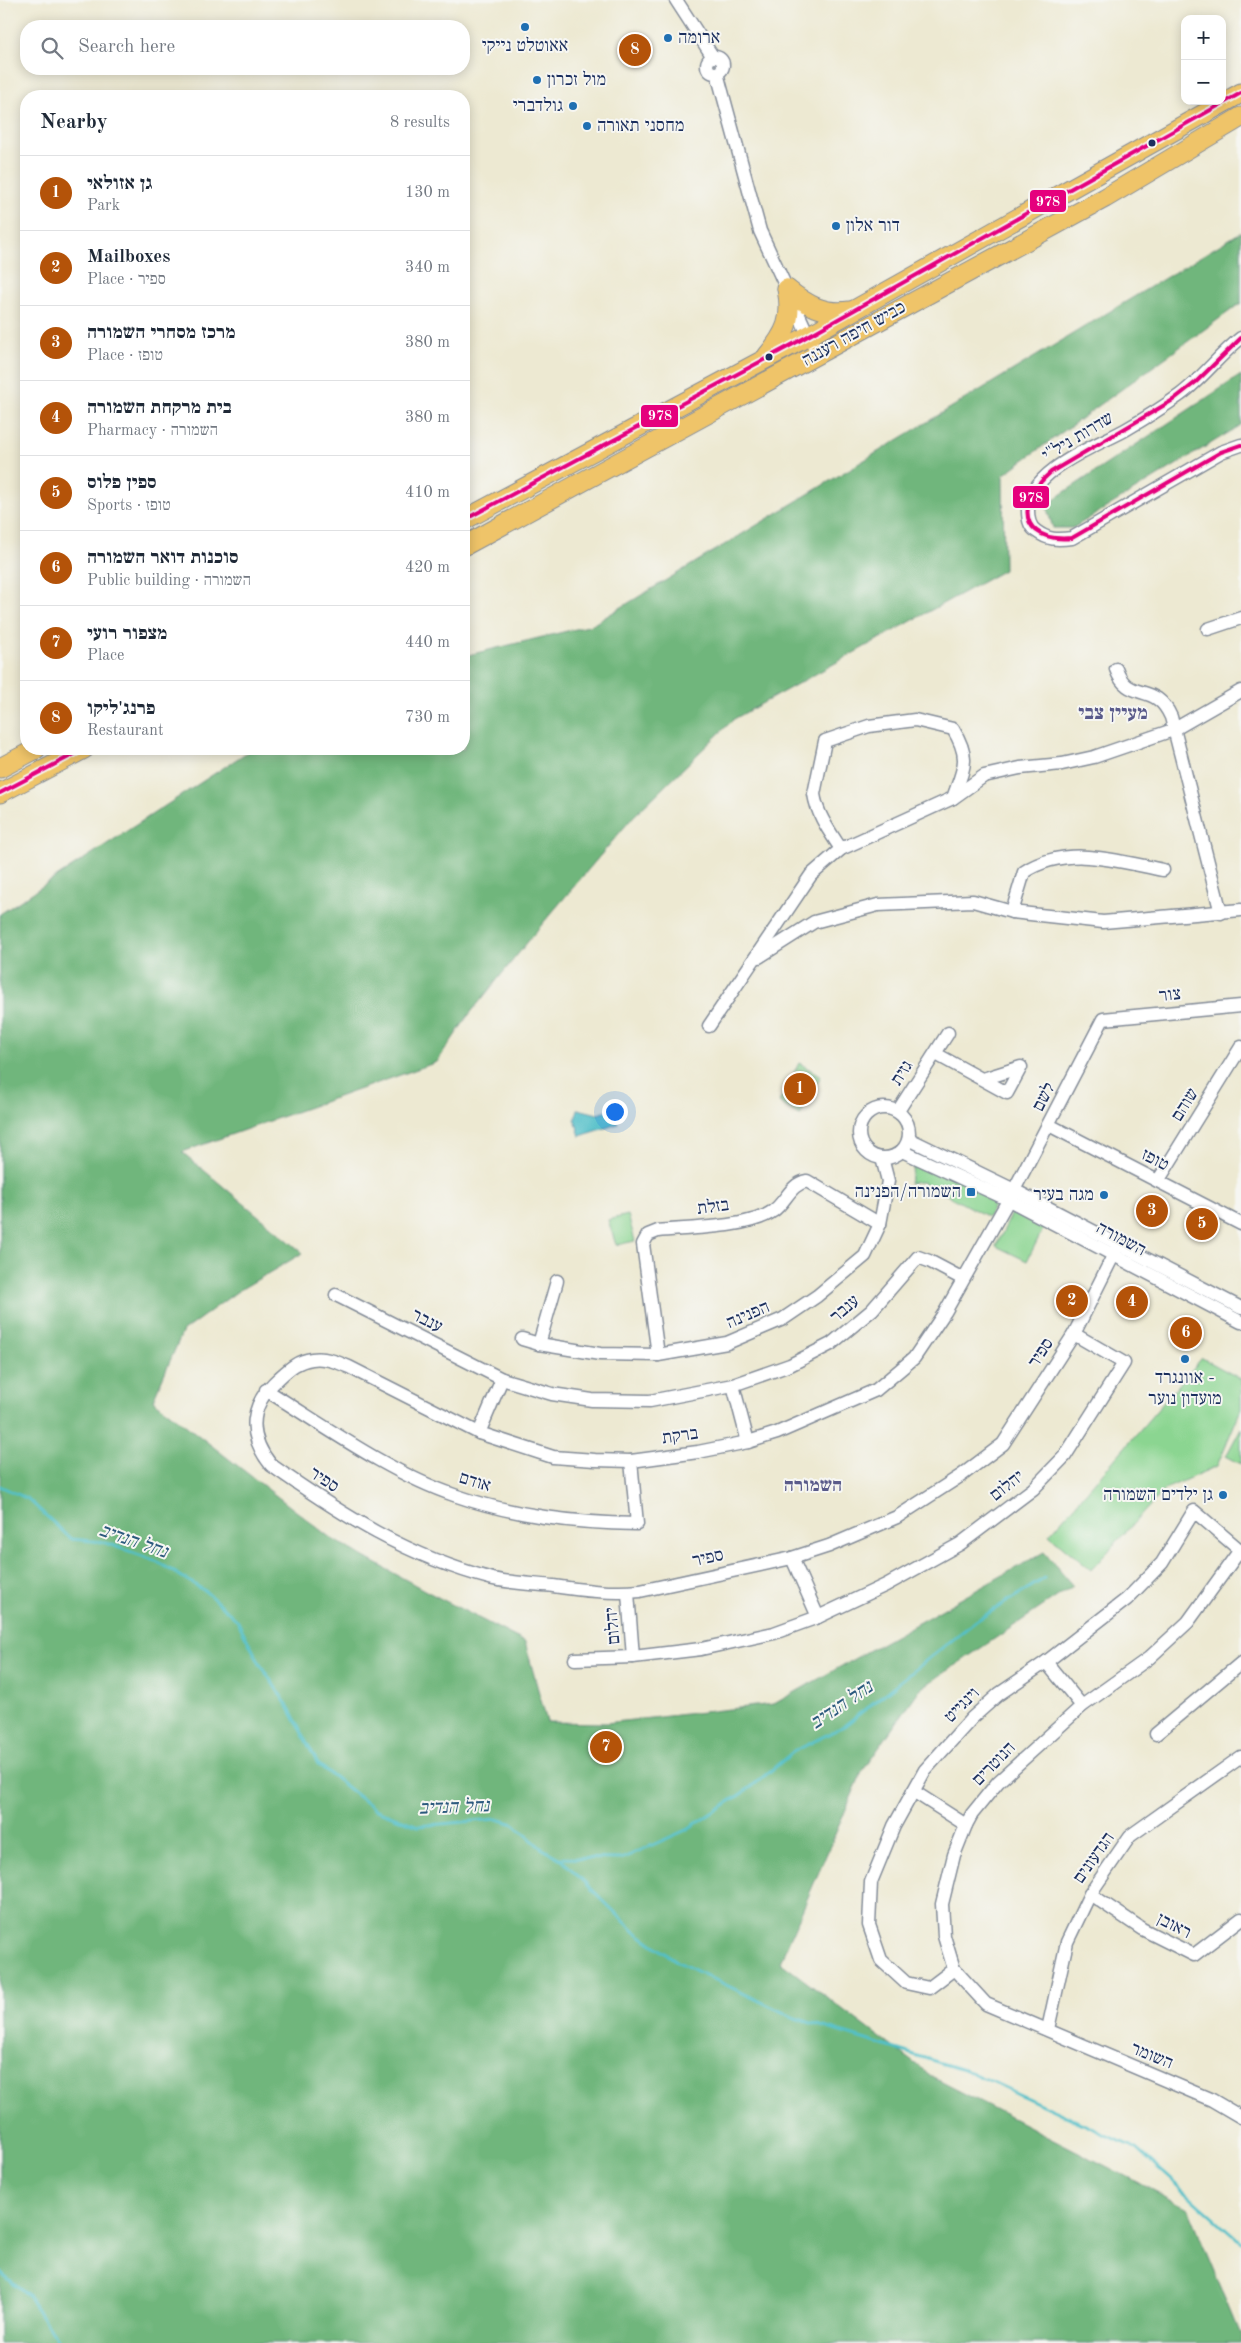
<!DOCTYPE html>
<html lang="en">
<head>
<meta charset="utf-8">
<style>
	:root { --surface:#fff; --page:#f2f2f3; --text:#1f2937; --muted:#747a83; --line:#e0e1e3; --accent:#b45309 }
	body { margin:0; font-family:"Old Standard TT","Frank Ruhl Libre",serif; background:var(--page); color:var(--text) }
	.controls { position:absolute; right:15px; top:15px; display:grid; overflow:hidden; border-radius:10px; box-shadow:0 2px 12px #0003 }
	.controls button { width:45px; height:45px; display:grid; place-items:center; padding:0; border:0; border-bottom:1px solid var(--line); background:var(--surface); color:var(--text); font:25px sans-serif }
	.you { position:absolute; left:614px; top:1111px; width:18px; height:18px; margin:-12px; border:4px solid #fff; border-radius:50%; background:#1a73e8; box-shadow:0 0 0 8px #1a73e833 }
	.badge { display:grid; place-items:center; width:32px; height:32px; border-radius:50%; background:var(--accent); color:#fff; font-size:16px; font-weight:700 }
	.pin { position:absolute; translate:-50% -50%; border:2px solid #fff; box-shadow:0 1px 5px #0006 }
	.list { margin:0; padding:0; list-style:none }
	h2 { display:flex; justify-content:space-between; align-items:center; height:65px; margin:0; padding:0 20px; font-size:21px }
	h2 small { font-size:16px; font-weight:400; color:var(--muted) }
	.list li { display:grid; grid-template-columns:32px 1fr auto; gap:15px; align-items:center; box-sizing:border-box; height:75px; padding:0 20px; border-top:1px solid var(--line) }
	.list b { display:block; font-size:19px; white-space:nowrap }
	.list p { margin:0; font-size:16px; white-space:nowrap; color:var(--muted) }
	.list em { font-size:16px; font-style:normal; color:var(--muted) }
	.icon { flex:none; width:28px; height:28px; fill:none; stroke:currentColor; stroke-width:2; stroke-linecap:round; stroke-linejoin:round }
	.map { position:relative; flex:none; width:1241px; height:2343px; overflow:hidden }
	.search { position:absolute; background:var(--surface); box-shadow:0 2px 12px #0003; left:20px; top:20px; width:450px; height:55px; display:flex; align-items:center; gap:12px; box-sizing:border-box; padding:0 18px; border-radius:20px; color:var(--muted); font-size:19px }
	.panel { position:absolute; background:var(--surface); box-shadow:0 2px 12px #0003; left:20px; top:90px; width:450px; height:665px; border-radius:20px }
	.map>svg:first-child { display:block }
</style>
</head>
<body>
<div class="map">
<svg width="1241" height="2343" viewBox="0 0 1241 2343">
	<rect width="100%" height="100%" fill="#f6f6f2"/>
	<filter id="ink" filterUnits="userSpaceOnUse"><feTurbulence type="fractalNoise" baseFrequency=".02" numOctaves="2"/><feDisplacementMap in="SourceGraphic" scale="10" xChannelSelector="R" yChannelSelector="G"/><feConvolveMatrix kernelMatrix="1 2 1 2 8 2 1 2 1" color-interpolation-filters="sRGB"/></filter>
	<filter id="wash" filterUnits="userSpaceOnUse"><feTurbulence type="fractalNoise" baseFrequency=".0096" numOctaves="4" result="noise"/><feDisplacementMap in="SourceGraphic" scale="20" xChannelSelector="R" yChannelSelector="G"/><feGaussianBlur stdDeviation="1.12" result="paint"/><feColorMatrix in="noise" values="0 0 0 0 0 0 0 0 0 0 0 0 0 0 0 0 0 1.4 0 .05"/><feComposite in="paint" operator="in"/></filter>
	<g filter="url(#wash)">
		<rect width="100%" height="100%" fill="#ede9d2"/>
		<g fill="#8bd591" stroke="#538278">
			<polygon points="799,1063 821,1076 800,1116 779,1102"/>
			<polygon points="916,1157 997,1200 988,1217 922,1182 909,1183"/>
			<polygon points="1015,1207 1046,1223 1027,1261 996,1246"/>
			<polygon points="628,1215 635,1241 616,1245 608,1220"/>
			<polygon points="1202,1358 1241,1379 1241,1409 1217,1466 1165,1489 1091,1570 1049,1535"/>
			<polygon points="1241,1428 1241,1464 1226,1456"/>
		</g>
		<g fill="#70b67b" stroke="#46726c">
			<polygon points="1241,232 1241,303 1003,475 1004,570 734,719 633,817 543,923 468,1016 437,1062 182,1152 303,1253 238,1291 183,1331 153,1400 332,1539 428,1592 525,1642 547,1722 606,1723 774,1704 1044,1552 1073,1586 920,1689 862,1772 780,1962 934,2078 1188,2208 1241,2335 1241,2343 0,2343 0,914 252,749 464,749 464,656 592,625"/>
			<polygon points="1241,375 1241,425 1073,528 1053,528 1047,509 1057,497"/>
		</g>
		<polygon fill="#52c0c9" stroke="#367894" points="578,1109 598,1114 612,1109 618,1124 580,1136 575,1120"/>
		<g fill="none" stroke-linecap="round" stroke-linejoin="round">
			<g stroke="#52c0c9" stroke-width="3">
				<polyline points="0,1486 28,1499 71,1539 103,1542 156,1561 205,1591 237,1620 260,1664 289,1708 318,1764 374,1809 418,1826 497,1819 514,1824 541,1848 559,1858 621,1859 686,1830 750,1788 793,1752 844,1726 976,1621 1045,1578"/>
				<polyline points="560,1858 634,1931 678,1962 795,2018 973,2073 1137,2149 1241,2242"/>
				<polyline points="0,2272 27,2294 59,2343"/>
			</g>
		</g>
	</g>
	<g filter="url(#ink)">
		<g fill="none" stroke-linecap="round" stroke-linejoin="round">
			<defs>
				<g id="minor">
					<polyline points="676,0 713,57"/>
					<circle cx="715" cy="65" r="8"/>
					<polyline points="717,73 760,231 817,354"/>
					<path d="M 1241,338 C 1219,355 1202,379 1180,395 C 1162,408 1144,419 1125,430 C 1096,446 1027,471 1028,511 C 1028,518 1030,527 1036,531 C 1048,540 1057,540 1072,538 L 1221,452 L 1241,445"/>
					<polyline points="1208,629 1241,618"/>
					<path d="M 1116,669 C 1128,704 1155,680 1171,717 L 1221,913"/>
					<path d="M 841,849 C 830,832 817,815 814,794 L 825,741 L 869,726 L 915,720 L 953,729 C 971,759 964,767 953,798"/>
					<path d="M 1163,870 C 1117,861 1067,844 1024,872 L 1012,912 L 1103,922 L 1241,910"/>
					<polyline points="759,957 814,922 878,905 973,901 1012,912"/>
					<polyline points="709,1026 811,875 841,849 953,798 984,776 1020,768 1062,764 1094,757 1173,730 1241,691"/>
					<polyline points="936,1054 1007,1093 1021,1067 983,1079"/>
					<circle cx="884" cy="1133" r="25"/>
					<polyline points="898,1111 948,1033"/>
					<polyline points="1049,1125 1241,1224"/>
					<polyline points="909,1139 1014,1190 1241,1308"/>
					<polyline points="902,1151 1009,1200 1241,1322"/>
					<polyline points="1158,1181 1241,1047"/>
					<path d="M 1119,1244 L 1074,1334 L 1003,1444 L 962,1475 L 897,1517 L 829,1546 L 792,1558 L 640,1591 C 612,1594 581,1590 553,1586 C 533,1584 512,1583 493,1579 C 408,1557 342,1515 271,1465 C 246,1434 250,1404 279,1378 C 289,1369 297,1361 312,1359 C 325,1357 337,1362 349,1367 L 479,1433 L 553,1457 L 595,1460 L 631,1461 L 698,1452 L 748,1442 L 777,1433 L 876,1390 L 914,1358 L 945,1312 L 1014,1190 L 1103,1019 L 1241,1006"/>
					<polyline points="336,1295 502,1379 552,1394 592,1400 650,1401 733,1385 790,1365 831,1344 872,1310 918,1257 929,1261 963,1279"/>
					<polyline points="522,1339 539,1344 600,1354 658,1355 727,1343 783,1319 817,1296 865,1256 880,1224 888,1181 882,1158"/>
					<polyline points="539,1344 557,1281"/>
					<path d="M 658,1355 L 643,1244 L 648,1235 L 658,1231 C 687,1228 750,1228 773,1211 C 786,1202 790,1184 807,1181 L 880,1224"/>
					<polyline points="733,1385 748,1442"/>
					<path d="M 266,1390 C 323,1425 391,1474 454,1495 C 515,1516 573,1523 637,1524 L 631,1461"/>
					<polyline points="479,1433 502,1379"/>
					<polyline points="1240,1550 1188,1622 1149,1658 1082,1706 998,1782 972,1814 966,1825 954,1855 942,1904 944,1936 954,1969 986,2004 1212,2100 1241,2117"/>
					<polyline points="792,1558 818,1617"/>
					<polyline points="628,1593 633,1657"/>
					<polyline points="575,1659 633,1657 701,1649 774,1633 818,1617 886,1585 960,1544 1033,1489 1065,1456 1124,1363 1074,1334"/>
					<polyline points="1046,1662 1082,1706"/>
					<polyline points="1156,1734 1241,1663"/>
					<polyline points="913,1791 966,1825"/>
					<polyline points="1090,1894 1142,1929 1194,1955 1241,1919"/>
					<polyline points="954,1969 929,1988 906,1983 881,1960 869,1925 871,1882 894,1826 925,1770 972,1718 999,1694 1046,1662 1127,1599 1162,1563 1194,1511 1241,1551"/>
					<polyline points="1048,2029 1067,1942 1090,1894 1130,1836 1241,1757"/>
				</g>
				<g id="highway">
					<path d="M 787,289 C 807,305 824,315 850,311"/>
					<path d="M 767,356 C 786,333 793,319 787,289"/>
					<polyline points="464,520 799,341 1241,93"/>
					<polyline points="464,546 1105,198 1241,117"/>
					<polyline points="0,768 36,749"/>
					<polyline points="0,793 84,749"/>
				</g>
			</defs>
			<use href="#minor" stroke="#848c98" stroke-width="15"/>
			<use href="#highway" stroke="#848c98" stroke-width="21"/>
			<use href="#minor" stroke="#fff" stroke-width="12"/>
			<use href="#highway" stroke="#efc469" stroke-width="19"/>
			<defs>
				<g id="bus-1">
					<path d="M 1241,338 L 1196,382 L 1173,400 L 1051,472 C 1043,479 1035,487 1031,496 C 1018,529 1044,541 1072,538 L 1221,452 L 1241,445"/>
					<polyline points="464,520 799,341 1241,93"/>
					<polyline points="0,793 84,749"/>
				</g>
			</defs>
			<use href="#bus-1" stroke="#f6f6f2" stroke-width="8"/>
			<use href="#bus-1" stroke="#e5007d" stroke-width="4"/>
		</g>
	</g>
	<g fill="#1f6fb2" stroke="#f6f6f2" stroke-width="2">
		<circle cx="525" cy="27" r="5"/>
		<circle cx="668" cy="38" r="5"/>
		<circle cx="537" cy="80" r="5"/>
		<circle cx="573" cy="106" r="5"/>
		<circle cx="587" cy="126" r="5"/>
		<circle cx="836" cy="226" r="5"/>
		<rect x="966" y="1187" width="10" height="10" rx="2.5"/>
		<circle cx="1104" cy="1195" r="5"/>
		<circle cx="1185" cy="1359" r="5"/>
		<circle cx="1223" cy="1495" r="5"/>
	</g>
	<g fill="#1b2f5e" stroke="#f6f6f2" stroke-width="2">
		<circle cx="1152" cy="143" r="4.5"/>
		<circle cx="769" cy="357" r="4.5"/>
	</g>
	<g text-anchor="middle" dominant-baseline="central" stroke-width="4" stroke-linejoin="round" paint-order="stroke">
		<g font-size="18" fill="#1b2f5e" stroke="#f6f6f2" text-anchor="start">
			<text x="678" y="38">ארומה</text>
			<text x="525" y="46" text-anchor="middle">אאוטלט נייקי</text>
			<text x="547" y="80">מול זכרון</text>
			<text x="563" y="106" text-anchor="end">גולדברי</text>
			<text x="597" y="126">מחסני תאורה</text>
			<text x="846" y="226">דור אלון</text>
			<text x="961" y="1192" text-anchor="end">השמורה/הפנינה</text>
			<text x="1094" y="1195" text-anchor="end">מגה בעיר</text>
			<text x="1185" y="1378" text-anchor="middle">אוונגרד -<tspan x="1185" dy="21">מועדון נוער</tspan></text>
			<text x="1213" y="1495" text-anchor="end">גן ילדים השמורה</text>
		</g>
		<g font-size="18" fill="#1b2f5e" stroke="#f6f6f2">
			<text transform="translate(854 334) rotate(-29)">כביש חיפה רעננה</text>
			<text transform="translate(1078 437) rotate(-31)">שדרות ניל"י</text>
			<text transform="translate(1170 995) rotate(-6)">צור</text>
			<text transform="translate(902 1073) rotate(-57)">גזית</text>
			<text transform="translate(1044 1097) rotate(-63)">לשם</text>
			<text transform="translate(1185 1105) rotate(-58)">שוהם</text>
			<text transform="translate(1155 1160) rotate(27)">טופז</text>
			<text transform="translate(713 1207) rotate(-7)">בזלת</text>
			<text transform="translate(1121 1239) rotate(28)">השמורה</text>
			<text transform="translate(845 1309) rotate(-41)">ענבר</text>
			<text transform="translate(748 1315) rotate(-23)">הפנינה</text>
			<text transform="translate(427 1321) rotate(27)">ענבר</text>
			<text transform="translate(1041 1353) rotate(-57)">ספיר</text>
			<text transform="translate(680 1436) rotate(-8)">ברקת</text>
			<text transform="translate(324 1480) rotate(33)">ספיר</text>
			<text transform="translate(475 1482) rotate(17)">אודם</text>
			<text transform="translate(1007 1486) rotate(-38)">יהלום</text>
			<text transform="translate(708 1558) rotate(-12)">ספיר</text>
			<text transform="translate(613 1626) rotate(-95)">יהלום</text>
			<text transform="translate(962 1705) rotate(-45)">וינגייט</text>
			<text transform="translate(994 1764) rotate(-46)">הנוטרים</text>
			<text transform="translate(1094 1858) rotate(-55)">הגדעונים</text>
			<text transform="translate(1174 1926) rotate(27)">ראובן</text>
			<text transform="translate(1152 2056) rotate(22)">השומר</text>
		</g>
		<g font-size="19" font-weight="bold" fill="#595a8a" stroke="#f6f6f2">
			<text x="813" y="1486">השמורה</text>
		</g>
		<g font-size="19" font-style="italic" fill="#2c5a7e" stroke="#f6f6f2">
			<text transform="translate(133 1542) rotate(19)">נחל הנדיב</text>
			<text transform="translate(842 1706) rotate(-34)">נחל הנדיב</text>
			<text transform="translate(454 1808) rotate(-2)">נחל הנדיב</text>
		</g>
		<g font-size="20" font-weight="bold" fill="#595a8a" stroke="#f6f6f2">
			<text x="1113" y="714">מעיין צבי</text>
		</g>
	</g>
	<g stroke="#f6f6f2" stroke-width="2">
		<rect x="1029" y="189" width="38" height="24" rx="5" fill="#e5007d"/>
		<rect x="640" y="404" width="39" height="24" rx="5" fill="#e5007d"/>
		<rect x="1012" y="485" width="38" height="24" rx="5" fill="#e5007d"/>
	</g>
	<g font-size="14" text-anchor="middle" font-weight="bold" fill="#fff">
		<text x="1048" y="206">978</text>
		<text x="660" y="420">978</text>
		<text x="1031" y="502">978</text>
	</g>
</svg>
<div class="controls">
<button>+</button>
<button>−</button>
</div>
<div class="you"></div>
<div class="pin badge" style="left:800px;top:1089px">1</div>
<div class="pin badge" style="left:1072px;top:1301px">2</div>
<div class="pin badge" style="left:1152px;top:1211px">3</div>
<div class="pin badge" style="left:1132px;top:1302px">4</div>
<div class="pin badge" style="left:1202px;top:1224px">5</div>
<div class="pin badge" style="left:1186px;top:1333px">6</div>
<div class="pin badge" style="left:606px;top:1747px">7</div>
<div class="pin badge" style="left:635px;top:50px">8</div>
<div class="search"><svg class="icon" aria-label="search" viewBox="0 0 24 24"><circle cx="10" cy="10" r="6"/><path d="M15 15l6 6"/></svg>Search here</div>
<section class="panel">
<h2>Nearby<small>8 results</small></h2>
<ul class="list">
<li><span class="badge">1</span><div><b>גן אזולאי</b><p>Park</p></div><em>130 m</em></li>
<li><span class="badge">2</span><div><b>Mailboxes</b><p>Place · ספיר</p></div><em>340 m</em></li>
<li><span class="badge">3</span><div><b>מרכז מסחרי השמורה</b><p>Place · טופז</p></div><em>380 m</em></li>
<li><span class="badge">4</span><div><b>בית מרקחת השמורה</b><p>Pharmacy · השמורה</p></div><em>380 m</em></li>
<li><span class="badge">5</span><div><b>ספין פלוס</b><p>Sports · טופז</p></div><em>410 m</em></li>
<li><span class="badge">6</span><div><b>סוכנות דואר השמורה</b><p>Public building · השמורה</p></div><em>420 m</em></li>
<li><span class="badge">7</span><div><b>מצפור רועי</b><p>Place</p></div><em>440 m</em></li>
<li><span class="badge">8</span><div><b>פרנג'ליקו</b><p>Restaurant</p></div><em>730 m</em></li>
</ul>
</section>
</div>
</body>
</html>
